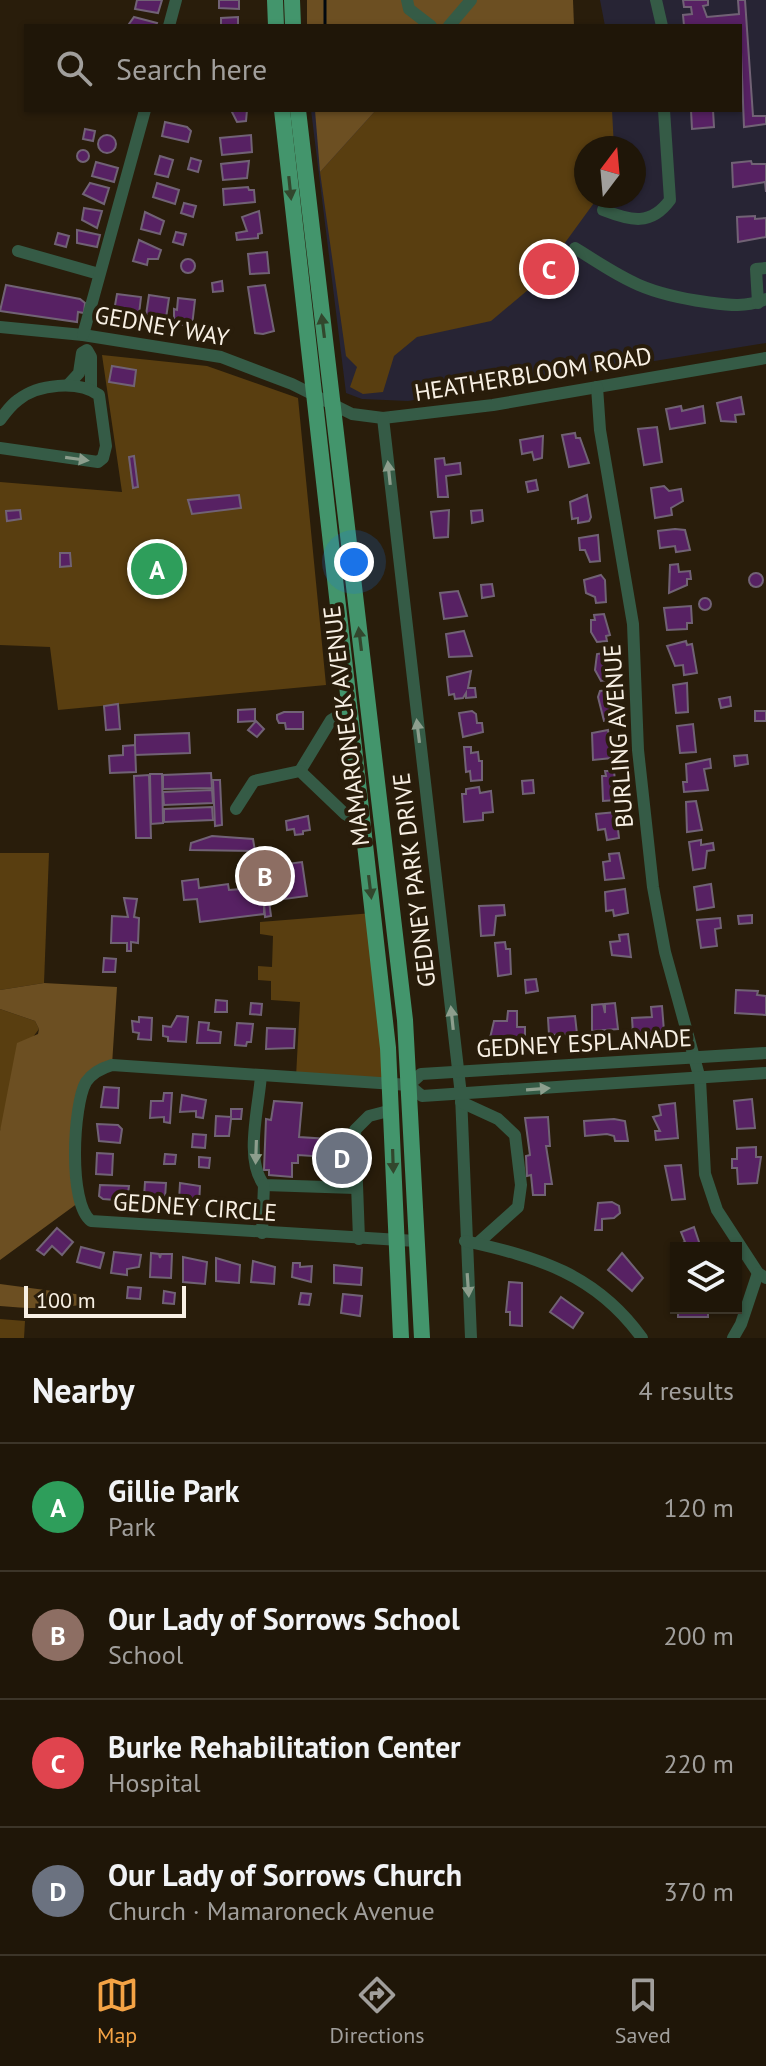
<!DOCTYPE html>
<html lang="en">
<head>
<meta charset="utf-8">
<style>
	:root { --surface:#1f1608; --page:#2c2316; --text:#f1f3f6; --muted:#a19f9c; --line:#3c3529; --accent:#f4a345 }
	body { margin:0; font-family:"PT Sans",sans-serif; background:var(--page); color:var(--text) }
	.controls { position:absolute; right:24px; bottom:24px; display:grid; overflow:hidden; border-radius:0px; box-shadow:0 2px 6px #0004 }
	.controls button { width:72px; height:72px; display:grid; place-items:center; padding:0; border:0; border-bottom:2px solid var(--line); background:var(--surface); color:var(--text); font:40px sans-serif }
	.compass { position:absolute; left:574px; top:136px; width:72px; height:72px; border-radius:50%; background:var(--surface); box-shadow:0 2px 6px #0004; rotate:16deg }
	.scale { position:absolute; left:24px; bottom:20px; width:162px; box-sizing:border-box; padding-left:8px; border:4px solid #f8f0e4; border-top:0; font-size:22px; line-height:28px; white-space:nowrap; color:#f8f0e4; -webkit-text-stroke:6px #291d0b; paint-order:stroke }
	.you { position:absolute; left:354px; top:562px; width:28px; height:28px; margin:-20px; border:6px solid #fff; border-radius:50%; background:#1a73e8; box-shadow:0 0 0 12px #1a73e833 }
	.badge { display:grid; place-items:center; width:52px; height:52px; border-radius:50%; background:var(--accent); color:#fff; font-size:26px; font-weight:700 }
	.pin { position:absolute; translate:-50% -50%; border:4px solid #fff; box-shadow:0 2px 8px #0006 }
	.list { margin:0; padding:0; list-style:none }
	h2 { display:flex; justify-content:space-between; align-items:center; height:104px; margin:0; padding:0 32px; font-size:34px }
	h2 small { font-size:26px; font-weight:400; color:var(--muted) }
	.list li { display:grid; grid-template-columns:52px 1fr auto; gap:24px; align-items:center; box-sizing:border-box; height:128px; padding:0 32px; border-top:2px solid var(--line) }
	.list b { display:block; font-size:30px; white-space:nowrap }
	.list p { margin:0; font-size:26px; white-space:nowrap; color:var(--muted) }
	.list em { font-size:26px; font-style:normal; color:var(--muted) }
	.icon { flex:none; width:44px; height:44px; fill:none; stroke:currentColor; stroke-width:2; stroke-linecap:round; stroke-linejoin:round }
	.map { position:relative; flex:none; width:766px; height:1338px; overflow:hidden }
	.search { position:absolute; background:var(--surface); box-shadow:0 2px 6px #0004; left:24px; right:24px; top:24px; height:88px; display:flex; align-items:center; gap:20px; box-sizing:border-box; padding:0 28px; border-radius:0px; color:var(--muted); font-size:30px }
	.sheet { height:616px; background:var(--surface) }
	nav { display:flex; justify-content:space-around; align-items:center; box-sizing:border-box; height:112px; border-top:2px solid var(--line); background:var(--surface); font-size:22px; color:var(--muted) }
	nav a { display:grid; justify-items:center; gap:4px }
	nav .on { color:var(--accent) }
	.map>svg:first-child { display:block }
</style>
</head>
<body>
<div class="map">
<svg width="766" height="1338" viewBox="0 0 766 1338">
	<rect width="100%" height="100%" fill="#291d0b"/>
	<path fill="#272434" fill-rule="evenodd" d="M 600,0 L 766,0 L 766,343 L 408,401 L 362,399 L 346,393 L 311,110 L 740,110 L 740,26 L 605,26 ZM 586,148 L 634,148 L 634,196 L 586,196 Z"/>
	<g fill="#593e10">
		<polygon points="376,110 612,110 614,148 586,148 586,196 599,196 535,284 491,321 417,337 394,356 383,392 363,394 350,387 357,367 346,356 320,172"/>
		<polygon points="102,355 207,366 298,398 326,685 58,710 50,647 0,645 0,482 122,492"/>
		<polygon points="0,853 49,853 44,983 0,990"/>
		<polygon points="373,913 391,1084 296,1077 300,1002 271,1000 271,981 258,980 258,966 272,967 273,936 260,934 260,922"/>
		<polygon points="0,1009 35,1021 39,1029 33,1037 0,1131"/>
		<polygon points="0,1319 25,1321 24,1338 0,1338"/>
	</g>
	<g fill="#6c4f22">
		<polygon points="307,0 573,0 574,26 307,26"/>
		<polygon points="315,110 376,110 320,172"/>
		<polygon points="44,983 117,987 112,1065 104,1067 82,1093 78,1203 0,1260 0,1131 17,1043 38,1034 39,1029 35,1021 0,1009 0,990"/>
		<path d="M 0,1284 L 90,1296 L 87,1304 C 57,1309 30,1309 0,1306 Z"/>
	</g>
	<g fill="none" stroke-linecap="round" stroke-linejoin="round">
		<polyline stroke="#01080f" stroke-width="3" points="325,26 325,0"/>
	</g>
	<g fill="#572163" stroke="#716275" stroke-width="2">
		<polygon points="137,0 162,0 158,13 135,9"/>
		<polygon points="219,0 239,0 239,9 219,8"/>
		<polygon points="683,0 708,0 708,5 703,6 707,17 739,14 738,0 745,0 753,116 766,116 766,124 744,127 740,26 684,26 683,15 692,14 691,7 684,7"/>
		<polygon points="134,17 157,23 156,26 132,26 129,24"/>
		<polygon points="238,17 238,26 221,26 221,18"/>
		<polygon points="231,110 247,110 246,121 237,122"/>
		<polygon points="691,110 713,110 714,127 692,129"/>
		<polygon points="165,122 187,127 191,131 188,142 162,136"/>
		<polygon points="85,129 95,131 93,141 83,139"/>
		<circle cx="107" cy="144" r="9"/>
		<polygon points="251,135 252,152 222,155 220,138"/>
		<circle cx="83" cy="156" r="6"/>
		<polygon points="160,156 173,160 168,177 155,174"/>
		<polygon points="191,158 201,161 198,172 188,169"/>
		<polygon points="249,161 247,178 223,180 221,164"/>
		<polygon points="751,161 752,164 766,164 766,192 765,182 733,187 732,163"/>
		<polygon points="96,162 118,168 114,182 92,176"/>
		<polygon points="90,183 109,188 104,204 83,194"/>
		<polygon points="157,183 179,190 175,204 153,197"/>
		<polygon points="248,187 249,190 254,190 255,202 224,205 223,189"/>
		<polygon points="184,203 196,206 193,217 181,213"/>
		<polygon points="84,208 102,211 97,228 82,220"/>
		<polygon points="259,211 262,233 258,234 258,238 237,240 236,233 247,231 242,217"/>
		<polygon points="145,212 164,221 160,234 141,229"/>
		<polygon points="755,216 755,219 766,218 766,237 738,242 737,217"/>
		<polygon points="77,230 100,235 97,247 77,243"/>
		<polygon points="176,232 186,234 183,245 173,242"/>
		<polygon points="58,233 69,236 66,247 55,244"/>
		<polygon points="139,240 161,250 158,259 148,259 147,265 133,261"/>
		<polygon points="267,252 269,273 250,274 248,254"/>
		<circle cx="188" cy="266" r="7"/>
		<polygon points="222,281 223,291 213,292 212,283"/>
		<polygon points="6,285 80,299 85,303 84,313 78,312 77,322 0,311"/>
		<polygon points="265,285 274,331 263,334 255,333 248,287"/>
		<polygon points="117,294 141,297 139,314 114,311"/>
		<polygon points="149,295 169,298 166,318 146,315"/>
		<polygon points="178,298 195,300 192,326 174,324 174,309 177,310"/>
		<polygon points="112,366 136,370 134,386 109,382"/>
		<polygon points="741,397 744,414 735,415 736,422 721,421 717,403"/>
		<polygon points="681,406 682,411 703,406 705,423 670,429 666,409"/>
		<polygon points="657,427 662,462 644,465 638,429"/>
		<polygon points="575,433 576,438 580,438 589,463 569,467 562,435"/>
		<polygon points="543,436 542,458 534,460 532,452 522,454 520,440"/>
		<polygon points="134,456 138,487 133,488 129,457"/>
		<polygon points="444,458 445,465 460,463 461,474 446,476 448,497 438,497 435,459"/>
		<polygon points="536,480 538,490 528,492 526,482"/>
		<polygon points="664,486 669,491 681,489 683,501 671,508 672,515 655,518 651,488"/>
		<polygon points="239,495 241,508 192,514 188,500"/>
		<polygon points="587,495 591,517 589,521 578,523 578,518 572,519 570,502"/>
		<polygon points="20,510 21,519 7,521 6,511"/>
		<polygon points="449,510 448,537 434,538 431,512"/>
		<polygon points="482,510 483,521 472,523 471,511"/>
		<polygon points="675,529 685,530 690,550 676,552 675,546 660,548 658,531"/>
		<polygon points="598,535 600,561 590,562 585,550 580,550 579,538"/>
		<polygon points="60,553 70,553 71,566 60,567"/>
		<polygon points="678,564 679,572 690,571 691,579 687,579 687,585 669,593 670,565"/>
		<circle cx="756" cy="580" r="7"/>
		<polygon points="601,575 605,580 606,602 596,603 595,597 586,593 584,580"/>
		<polygon points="492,584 494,596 482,598 481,585"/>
		<polygon points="458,591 467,616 444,619 440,593"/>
		<circle cx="705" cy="604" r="6"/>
		<polygon points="691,606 692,623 687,623 687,629 667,630 664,608"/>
		<polygon points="604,614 610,635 606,636 607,641 597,642 591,632 591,620 595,620 594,615"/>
		<polygon points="464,631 472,656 449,657 446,634"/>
		<polygon points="686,641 687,645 692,644 697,673 684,675 683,665 675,666 667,646"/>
		<polygon points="610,652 614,679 601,681 595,670 597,654"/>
		<polygon points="471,671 468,688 475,688 476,697 466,698 466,693 463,698 455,699 454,694 449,695 447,677"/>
		<polygon points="687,683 688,712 676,713 673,685"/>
		<polygon points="609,690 614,713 612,720 604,721 598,697 600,691"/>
		<polygon points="730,697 731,706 721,708 719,699"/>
		<polygon points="118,704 120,729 106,730 104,706"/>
		<polygon points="255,709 255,721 238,722 238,710"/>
		<polygon points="472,711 476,714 477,723 482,723 483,732 463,737 459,713"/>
		<rect x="755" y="711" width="11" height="10"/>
		<polygon points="284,712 303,712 303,729 286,729 285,723 279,723 277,719 277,715"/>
		<polygon points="256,721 264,729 257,737 248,730"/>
		<polygon points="693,724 696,752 680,753 677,726"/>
		<polygon points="608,730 612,758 593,760 592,733"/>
		<polygon points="189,733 190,753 135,755 135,735"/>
		<polygon points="135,745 136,772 110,773 109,756 123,755 123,746"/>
		<polygon points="464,747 471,747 471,753 478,752 479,761 482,761 482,780 471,781 470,771 466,772"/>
		<polygon points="747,755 748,764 735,766 734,756"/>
		<polygon points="710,759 711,768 704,769 708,790 684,792 683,782 687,782 686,764"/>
		<polygon points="605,771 614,771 617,800 603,801 602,776 606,776"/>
		<polygon points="211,773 212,788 163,789 163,775"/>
		<polygon points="150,774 162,774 163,823 151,824"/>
		<polygon points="149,775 151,838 136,838 134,776"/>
		<polygon points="213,780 220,780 222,825 215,826"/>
		<polygon points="533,780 534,793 523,794 522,781"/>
		<polygon points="479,787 480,793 491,791 493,812 483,813 483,820 464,822 462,794 466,794 466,789"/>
		<polygon points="212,790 213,803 164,805 163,792"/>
		<polygon points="696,801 702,830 687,832 686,802"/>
		<polygon points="212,807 213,820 164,822 164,809"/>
		<polygon points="616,812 619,838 607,840 605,829 598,830 596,814"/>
		<polygon points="308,816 310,830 303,831 303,834 295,835 294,829 287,830 286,821"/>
		<polygon points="212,836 253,839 255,851 190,850 191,843"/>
		<polygon points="701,840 701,845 713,843 714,850 707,851 705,868 693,870 689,842"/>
		<polygon points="619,853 624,878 605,880 603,862 610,861 609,854"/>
		<polygon points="286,859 287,864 302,862 307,896 269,901 271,916 265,917 264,902 264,914 200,922 197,899 184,900 182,881 198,879 199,888 228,884 229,890 241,889 238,865"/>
		<polygon points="711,884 714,907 697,910 694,887"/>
		<polygon points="625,889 628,913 614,916 613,910 606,911 605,892"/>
		<polygon points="124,898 137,899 134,917 139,918 138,943 131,942 131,951 127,951 127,943 111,943 112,916 128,917"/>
		<polygon points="504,905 505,915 496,916 494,935 481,936 479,906"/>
		<polygon points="752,915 752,923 739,924 738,916"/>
		<polygon points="720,918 721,928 715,929 717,946 701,948 697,920"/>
		<polygon points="628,934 631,957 612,955 610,942 620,941 619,935"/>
		<polygon points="505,942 506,949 510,949 511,974 498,976 495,943"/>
		<polygon points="104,958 116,959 115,972 103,972"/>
		<polygon points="536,979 538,991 526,993 525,980"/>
		<polygon points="736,990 758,991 757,995 766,996 766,1015 735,1013"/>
		<polygon points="216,1000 227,1001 227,1012 215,1012"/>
		<polygon points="251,1003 262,1004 261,1015 250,1014"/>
		<polygon points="615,1003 618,1029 592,1031 592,1005 603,1004 605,1013 605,1004"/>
		<polygon points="662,1006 664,1031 633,1034 632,1018 652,1017 651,1007"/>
		<polygon points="508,1011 517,1011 517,1027 525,1027 525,1035 513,1040 490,1038 494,1021 507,1021"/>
		<polygon points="177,1016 188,1017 186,1042 168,1041 168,1037 163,1036 163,1026 171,1027"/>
		<polygon points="575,1016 577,1034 549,1035 548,1018"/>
		<polygon points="139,1017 152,1018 151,1040 138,1039 139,1033 133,1032 132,1021 139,1022"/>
		<polygon points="199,1022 209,1023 208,1030 221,1032 220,1043 197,1043"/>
		<polygon points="237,1023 253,1024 251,1042 247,1042 246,1046 235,1045"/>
		<polygon points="267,1028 295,1029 294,1048 266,1049"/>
		<polygon points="104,1087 119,1088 118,1108 101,1107"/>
		<polygon points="164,1093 172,1093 170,1123 164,1122 164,1117 150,1118 151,1101 163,1101"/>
		<polygon points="182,1095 206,1100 203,1118 196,1117 196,1111 180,1112"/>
		<polygon points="752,1099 755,1128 737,1129 734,1101"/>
		<polygon points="274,1101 302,1103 299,1137 329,1139 327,1157 298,1155 298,1163 292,1163 292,1177 269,1175 269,1170 264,1170 266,1119 271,1120"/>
		<polygon points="675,1103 678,1138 656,1140 655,1131 660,1131 653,1117 661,1115 659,1105"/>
		<polygon points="231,1109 242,1109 241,1119 231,1119 229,1136 215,1136 216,1116 231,1117"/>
		<polygon points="548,1117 550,1146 546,1146 552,1184 545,1184 545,1195 533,1195 531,1175 527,1176 526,1156 530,1155 525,1118"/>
		<polygon points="614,1119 625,1121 628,1141 615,1141 614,1136 607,1134 585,1136 584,1121"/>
		<polygon points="97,1124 118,1125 122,1129 120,1143 99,1141"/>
		<polygon points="193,1134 206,1135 205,1148 192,1147"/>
		<polygon points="756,1147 756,1157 761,1157 757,1183 738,1184 737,1168 732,1168 732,1159 737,1159 737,1148"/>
		<polygon points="97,1153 113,1154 112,1175 96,1174"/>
		<polygon points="165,1154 176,1155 175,1164 164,1164"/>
		<polygon points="199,1157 210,1158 209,1168 199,1167"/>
		<polygon points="681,1165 685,1199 672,1200 665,1166"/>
		<polygon points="145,1182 166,1183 165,1198 144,1197"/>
		<polygon points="180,1183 200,1186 199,1205 179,1201"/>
		<polygon points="100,1185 129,1186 127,1201 103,1199 99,1196"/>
		<polygon points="612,1202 619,1206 620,1213 614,1218 602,1219 602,1230 595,1230 598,1203"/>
		<polygon points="694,1227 701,1248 682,1248 680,1244 685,1242 681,1232"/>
		<polygon points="57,1228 73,1242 62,1255 52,1246 44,1255 37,1250"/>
		<polygon points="81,1247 104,1253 100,1268 77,1262"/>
		<polygon points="114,1252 141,1255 139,1267 127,1269 127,1275 111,1273"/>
		<polygon points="151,1253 159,1254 160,1258 161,1254 172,1254 171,1278 150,1277"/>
		<polygon points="622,1253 643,1278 632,1291 608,1270"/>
		<polygon points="183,1257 207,1262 205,1284 183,1282"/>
		<polygon points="216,1258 240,1265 239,1283 216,1281"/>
		<polygon points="253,1261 275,1267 274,1284 251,1282"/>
		<polygon points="293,1263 300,1263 300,1267 312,1266 311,1282 292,1277"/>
		<polygon points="334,1265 362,1268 361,1285 334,1283"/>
		<polygon points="509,1282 522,1283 522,1326 510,1325 510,1312 506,1312"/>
		<polygon points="128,1287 141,1288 140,1299 127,1298"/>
		<polygon points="164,1291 175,1293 174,1304 163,1303"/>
		<polygon points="301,1293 311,1294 309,1305 299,1304"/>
		<polygon points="343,1294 362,1296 360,1316 341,1313"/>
		<polygon points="561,1297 583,1313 573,1328 550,1312"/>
		<rect x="678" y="1308" width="30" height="9"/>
	</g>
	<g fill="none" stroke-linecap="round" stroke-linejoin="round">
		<g stroke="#355b46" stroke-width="12">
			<polyline points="407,0 409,9 431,26"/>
			<polyline points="656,0 662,26"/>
			<polyline points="169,26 176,0"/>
			<polyline points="449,26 471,0"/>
			<path d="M 603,210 C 631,221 651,226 670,200 L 664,110"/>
			<path d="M 575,248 C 627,281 644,293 706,302 C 728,305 745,308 766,299"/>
			<polyline points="18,251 99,274"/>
			<polyline points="758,303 756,269 766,268"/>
			<polyline points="0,327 83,335 221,357 292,384 352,414 383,418 493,405 766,358"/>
			<polyline points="83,335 145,110"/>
			<polyline points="68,385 79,373 82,353 87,350 91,357 91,389"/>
			<polyline points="597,387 600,430 633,624 638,750 653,887 665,952 700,1079 705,1174 717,1210 758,1273 766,1278"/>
			<polyline points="383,418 461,1095 471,1338"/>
			<path d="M 0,420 C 5,413 11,405 18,400 C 38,384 78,380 99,395 L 106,446 L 103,458 L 98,462 L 0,448"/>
			<polyline points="300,771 331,720 349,709"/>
			<polyline points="236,809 254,781 300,771 345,814 363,824"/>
			<path d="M 261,1075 C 259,1107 244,1159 264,1185 L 356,1188"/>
			<polyline points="409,1085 421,1074 766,1053"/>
			<polyline points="461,1102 498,1119 515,1135 521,1185 518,1207 478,1243"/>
			<polyline points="262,1233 264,1185"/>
			<polyline points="359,1239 355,1130 369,1116 392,1110"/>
			<path d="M 416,1241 L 91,1221 C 68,1204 73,1105 86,1082 C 92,1073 102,1068 112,1065 L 409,1085 L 422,1096 L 766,1073"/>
			<path d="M 465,1241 C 538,1257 596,1274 642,1338"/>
			<polyline points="733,1338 741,1324 758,1273"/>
		</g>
		<g stroke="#43956c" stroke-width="16">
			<polyline points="275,0 276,26"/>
			<polyline points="292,0 293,26"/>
			<polyline points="282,110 388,1048 401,1338"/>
			<polyline points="298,110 405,1020 422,1338"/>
		</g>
	</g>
	<defs><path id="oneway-solid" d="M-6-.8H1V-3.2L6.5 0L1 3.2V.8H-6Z" transform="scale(2)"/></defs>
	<g fill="#32472d">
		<use href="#oneway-solid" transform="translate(290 188) rotate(84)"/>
		<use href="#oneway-solid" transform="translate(323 326) rotate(-97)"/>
		<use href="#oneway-solid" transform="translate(360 639) rotate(-97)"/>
		<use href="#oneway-solid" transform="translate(370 887) rotate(83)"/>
		<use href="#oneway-solid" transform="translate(393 1161) rotate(88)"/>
	</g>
	<g fill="#8d9e8d">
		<use href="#oneway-solid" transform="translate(77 459) rotate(8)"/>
		<use href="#oneway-solid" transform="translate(389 473) rotate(-96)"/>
		<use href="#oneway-solid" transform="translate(418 731) rotate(-97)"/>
		<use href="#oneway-solid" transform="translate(452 1018) rotate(-96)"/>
		<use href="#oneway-solid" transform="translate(538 1089) rotate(-4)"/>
		<use href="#oneway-solid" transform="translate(256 1152) rotate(92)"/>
		<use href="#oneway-solid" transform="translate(468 1285) rotate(86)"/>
	</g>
	<g text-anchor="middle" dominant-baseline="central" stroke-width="8" stroke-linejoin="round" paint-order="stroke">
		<g font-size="24" fill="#f8f0e4" stroke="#291d0b">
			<text transform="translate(162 326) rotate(10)">GEDNEY WAY</text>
			<text transform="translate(533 374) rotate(-9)">HEATHERBLOOM ROAD</text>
			<text transform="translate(346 726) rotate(-97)">MAMARONECK AVENUE</text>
			<text transform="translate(618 736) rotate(-94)">BURLING AVENUE</text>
			<text transform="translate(414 880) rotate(-97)">GEDNEY PARK DRIVE</text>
			<text transform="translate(584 1043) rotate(-3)">GEDNEY ESPLANADE</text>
			<text transform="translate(195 1207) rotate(4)">GEDNEY CIRCLE</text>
		</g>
	</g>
</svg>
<div class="controls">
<button><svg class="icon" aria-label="layers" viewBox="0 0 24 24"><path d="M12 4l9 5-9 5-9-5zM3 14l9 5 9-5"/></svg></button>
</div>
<svg class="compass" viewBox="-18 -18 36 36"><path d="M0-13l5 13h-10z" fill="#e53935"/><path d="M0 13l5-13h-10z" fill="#a19f9c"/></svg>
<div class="scale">100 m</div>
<div class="you"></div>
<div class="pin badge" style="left:157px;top:569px;background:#2e9e5b">A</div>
<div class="pin badge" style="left:265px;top:876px;background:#8d6e63">B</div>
<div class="pin badge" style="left:549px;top:269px;background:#e0444e">C</div>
<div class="pin badge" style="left:342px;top:1158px;background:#6b7280">D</div>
<div class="search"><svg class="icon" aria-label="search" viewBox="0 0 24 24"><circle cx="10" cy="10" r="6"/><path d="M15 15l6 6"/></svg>Search here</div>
</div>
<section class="sheet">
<h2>Nearby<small>4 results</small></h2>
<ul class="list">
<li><span class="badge" style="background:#2e9e5b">A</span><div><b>Gillie Park</b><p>Park</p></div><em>120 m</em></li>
<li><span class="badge" style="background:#8d6e63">B</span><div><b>Our Lady of Sorrows School</b><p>School</p></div><em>200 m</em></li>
<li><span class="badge" style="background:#e0444e">C</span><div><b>Burke Rehabilitation Center</b><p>Hospital</p></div><em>220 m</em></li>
<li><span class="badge" style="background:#6b7280">D</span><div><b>Our Lady of Sorrows Church</b><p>Church · Mamaroneck Avenue</p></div><em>370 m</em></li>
</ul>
</section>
<nav>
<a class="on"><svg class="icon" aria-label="map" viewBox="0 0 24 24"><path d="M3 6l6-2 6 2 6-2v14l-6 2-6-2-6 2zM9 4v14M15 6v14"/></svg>Map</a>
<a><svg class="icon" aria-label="directions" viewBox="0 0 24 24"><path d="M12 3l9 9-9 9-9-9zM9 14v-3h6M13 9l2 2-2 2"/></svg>Directions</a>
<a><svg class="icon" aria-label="saved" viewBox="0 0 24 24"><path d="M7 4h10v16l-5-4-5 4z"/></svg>Saved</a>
</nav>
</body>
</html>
